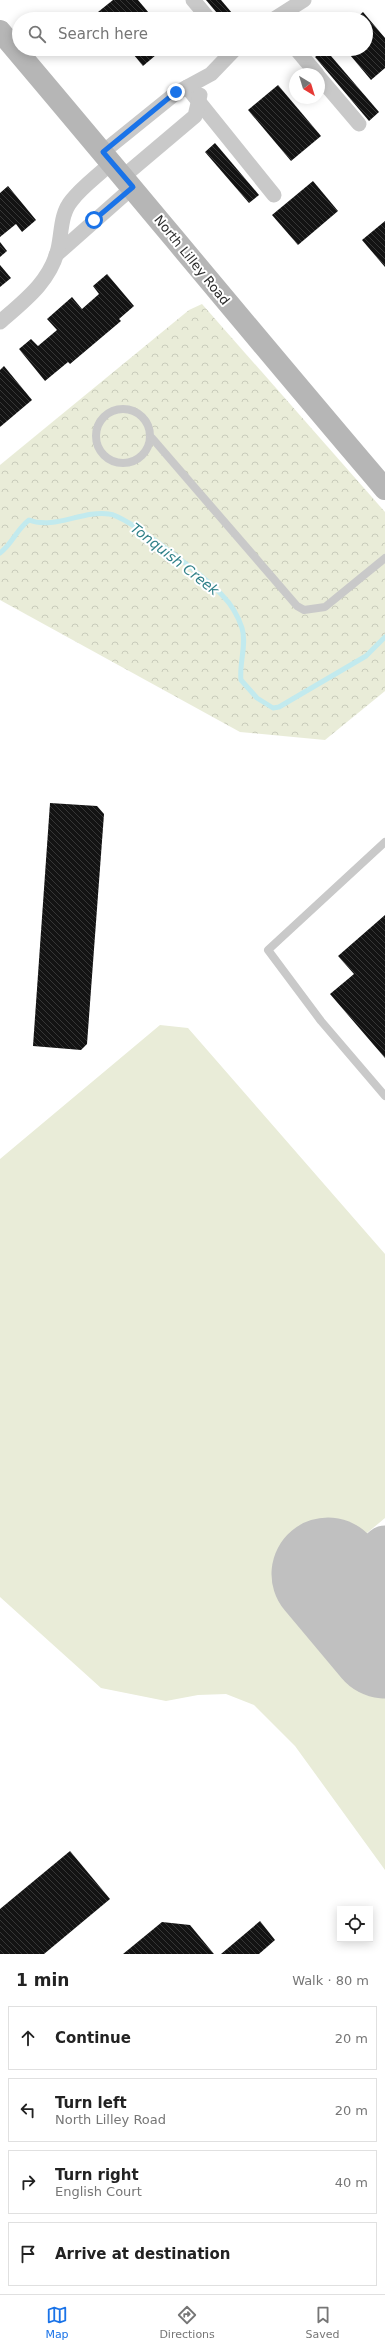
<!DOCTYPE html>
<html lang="en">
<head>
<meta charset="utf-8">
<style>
	:root { --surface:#fff; --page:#f6f6f6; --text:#222; --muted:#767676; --line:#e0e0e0; --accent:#1a73e8 }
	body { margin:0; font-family:"DejaVu Sans",sans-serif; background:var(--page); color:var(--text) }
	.controls { position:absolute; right:12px; bottom:12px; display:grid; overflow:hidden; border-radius:0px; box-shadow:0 2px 10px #0003 }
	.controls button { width:36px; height:36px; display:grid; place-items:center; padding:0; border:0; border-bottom:1px solid var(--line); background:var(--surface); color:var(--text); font:20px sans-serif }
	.compass { position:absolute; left:289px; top:68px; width:36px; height:36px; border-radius:50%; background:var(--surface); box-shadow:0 2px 10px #0003; rotate:142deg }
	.stop { position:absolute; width:12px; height:12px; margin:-9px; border:3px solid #1a73e8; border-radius:50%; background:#fff }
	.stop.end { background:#1a73e8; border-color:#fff; box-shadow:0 1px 4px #0008 }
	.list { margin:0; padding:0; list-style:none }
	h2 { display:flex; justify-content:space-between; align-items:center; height:52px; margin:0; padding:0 16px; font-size:17px }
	h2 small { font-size:13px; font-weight:400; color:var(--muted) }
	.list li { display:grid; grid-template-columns:26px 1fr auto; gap:12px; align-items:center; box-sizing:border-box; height:64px; margin:0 8px 8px; padding:0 8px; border:1px solid var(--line); border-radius:0px }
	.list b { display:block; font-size:15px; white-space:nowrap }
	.list p { margin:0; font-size:13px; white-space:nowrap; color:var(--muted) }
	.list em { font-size:13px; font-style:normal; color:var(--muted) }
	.icon { flex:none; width:22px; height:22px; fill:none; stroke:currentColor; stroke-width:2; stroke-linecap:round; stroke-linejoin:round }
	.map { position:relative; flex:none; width:385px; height:1954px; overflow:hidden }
	.search { position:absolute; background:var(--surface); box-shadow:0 2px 10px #0003; left:12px; right:12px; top:12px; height:44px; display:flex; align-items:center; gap:10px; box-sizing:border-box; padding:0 14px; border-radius:22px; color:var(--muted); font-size:15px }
	.sheet { height:340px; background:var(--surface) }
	nav { display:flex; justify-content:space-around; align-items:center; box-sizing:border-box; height:56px; border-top:1px solid var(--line); background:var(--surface); font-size:11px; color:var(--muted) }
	nav a { display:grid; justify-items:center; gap:2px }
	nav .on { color:var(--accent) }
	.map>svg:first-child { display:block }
</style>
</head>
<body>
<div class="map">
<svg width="385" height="1954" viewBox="0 0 385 1954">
	<defs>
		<pattern id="forest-crowns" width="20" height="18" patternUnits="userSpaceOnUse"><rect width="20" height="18" fill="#e9ecd8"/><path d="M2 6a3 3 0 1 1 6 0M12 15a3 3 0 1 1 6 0" fill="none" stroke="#c8cbba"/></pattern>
		<pattern id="building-back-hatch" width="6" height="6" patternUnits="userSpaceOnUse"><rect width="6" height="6" fill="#131313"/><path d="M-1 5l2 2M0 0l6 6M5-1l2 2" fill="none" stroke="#363636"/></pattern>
	</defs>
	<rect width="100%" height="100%" fill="#fff"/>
	<polygon fill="#e9ecd8" points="160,1025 188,1028 385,1254 385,1518 299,1590 385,1692 385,1870 295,1746 254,1705 226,1694 198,1695 166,1701 101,1688 0,1597 0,1159"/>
	<polygon fill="url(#forest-crowns)" points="202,304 385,512 385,691 325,740 240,732 0,600 0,465 189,310"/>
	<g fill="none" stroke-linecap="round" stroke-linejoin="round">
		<path stroke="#c2eaee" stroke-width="5" d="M 0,553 C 12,544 17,529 29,520 C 54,530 83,510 109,514 C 128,516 207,579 222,595 C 231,604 238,616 242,628 C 247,644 239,663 241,680 L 257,698 L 273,708 L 279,707 L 366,656 L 385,637"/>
		<polyline stroke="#c0c0c0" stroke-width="45" points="339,1587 385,1548"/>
		<polyline stroke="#c0c0c0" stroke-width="113" points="328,1574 385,1642"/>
	</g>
	<g fill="url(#building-back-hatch)">
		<polygon points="113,0 138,0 154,19 104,19 98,12"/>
		<polygon points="206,0 221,0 232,13 225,19 222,19"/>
		<polygon points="363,12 385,38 385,68 371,80 345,49 366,49 366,19 355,19"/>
		<polygon points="129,49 163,49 143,66"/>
		<polygon points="325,49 379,112 369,121 315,57"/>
		<polygon points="278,85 321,136 291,161 248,110"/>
		<polygon points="215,143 259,195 249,203 205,152"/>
		<polygon points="313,181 338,211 298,245 272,215"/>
		<polygon points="8,186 36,220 22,232 16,224 0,237 0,193"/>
		<polygon points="385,221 385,267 362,240"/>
		<polygon points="0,242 7,251 0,257"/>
		<polygon points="0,265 11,278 0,287"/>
		<polygon points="107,274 134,306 119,319 121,321 70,364 68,362 45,381 19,349 31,339 38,346 57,330 47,319 72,297 82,309 99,294 93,286"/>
		<polygon points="4,366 32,400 0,427 0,370"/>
		<polygon points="50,803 97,806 104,814 87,1044 81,1050 33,1046"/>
		<polygon points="385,915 385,1058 330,994 354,974 338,956"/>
		<polygon points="70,1851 110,1899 44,1954 0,1954 0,1909"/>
		<polygon points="260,1921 275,1940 259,1954 221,1954"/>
		<polygon points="162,1922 190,1925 214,1954 123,1954"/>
	</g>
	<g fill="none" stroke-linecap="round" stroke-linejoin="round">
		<g stroke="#c9c9c9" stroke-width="8">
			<circle cx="123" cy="436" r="27"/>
			<polyline points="152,438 297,606 304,610 325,607 385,558"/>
			<polyline points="385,842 268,950 321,1021 385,1096"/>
		</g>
		<g stroke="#c9c9c9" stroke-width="15">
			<polyline points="193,0 209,19"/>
			<polyline points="274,19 304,0"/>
			<polyline points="296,49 317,74"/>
			<polyline points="319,77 359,124"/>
			<polyline points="187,87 274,195"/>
			<polyline points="103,152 176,93 211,74 235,49"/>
			<polyline points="124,176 195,116 200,95"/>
			<polyline points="56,255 133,187"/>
			<path d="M 0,322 C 24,301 50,282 58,249 C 62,233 60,214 72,200 C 83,186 99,175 112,162"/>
		</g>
		<path stroke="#b6b6b6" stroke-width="22" d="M 0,31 C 129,183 255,337 385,489"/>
	</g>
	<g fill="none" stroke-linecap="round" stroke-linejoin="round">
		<polyline stroke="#1a73e8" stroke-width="5" points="94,220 133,187 103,152 176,92"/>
	</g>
	<g text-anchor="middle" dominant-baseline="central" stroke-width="4" stroke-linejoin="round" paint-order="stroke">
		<g font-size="13" fill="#2c2c2c" stroke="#fff">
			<text transform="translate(192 260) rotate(51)">North Lilley Road</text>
		</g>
		<g font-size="14" font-style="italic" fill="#308189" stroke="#fff">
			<text transform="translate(175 559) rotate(38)">Tonquish Creek</text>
		</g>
	</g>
</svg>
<div class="controls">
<button><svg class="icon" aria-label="locate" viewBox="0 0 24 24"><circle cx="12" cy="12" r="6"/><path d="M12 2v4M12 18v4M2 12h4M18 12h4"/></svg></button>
</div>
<svg class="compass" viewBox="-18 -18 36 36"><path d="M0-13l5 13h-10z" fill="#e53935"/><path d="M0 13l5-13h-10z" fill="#767676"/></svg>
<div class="stop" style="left:94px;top:220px"></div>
<div class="stop end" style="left:176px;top:92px"></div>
<div class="search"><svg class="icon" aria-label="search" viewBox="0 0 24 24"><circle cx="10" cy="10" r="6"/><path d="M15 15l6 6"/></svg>Search here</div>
</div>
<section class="sheet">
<h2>1 min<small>Walk · 80 m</small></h2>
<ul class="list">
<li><svg class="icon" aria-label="ahead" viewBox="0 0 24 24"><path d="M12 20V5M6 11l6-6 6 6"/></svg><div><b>Continue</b></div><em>20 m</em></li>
<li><svg class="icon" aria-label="left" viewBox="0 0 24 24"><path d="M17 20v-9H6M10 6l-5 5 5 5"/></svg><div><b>Turn left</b><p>North Lilley Road</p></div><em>20 m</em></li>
<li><svg class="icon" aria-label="right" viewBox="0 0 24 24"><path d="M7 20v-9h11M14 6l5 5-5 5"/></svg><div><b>Turn right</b><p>English Court</p></div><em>40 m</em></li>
<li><svg class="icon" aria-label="arrive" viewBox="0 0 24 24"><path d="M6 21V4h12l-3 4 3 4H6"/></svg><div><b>Arrive at destination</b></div></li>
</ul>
</section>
<nav>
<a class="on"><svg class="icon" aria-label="map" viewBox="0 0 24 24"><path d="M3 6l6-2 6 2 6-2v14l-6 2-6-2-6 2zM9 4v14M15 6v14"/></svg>Map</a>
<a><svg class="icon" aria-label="directions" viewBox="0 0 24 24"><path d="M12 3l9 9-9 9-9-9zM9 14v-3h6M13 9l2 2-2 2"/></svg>Directions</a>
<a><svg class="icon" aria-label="saved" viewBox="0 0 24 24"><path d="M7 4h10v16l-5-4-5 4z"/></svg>Saved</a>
</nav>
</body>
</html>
